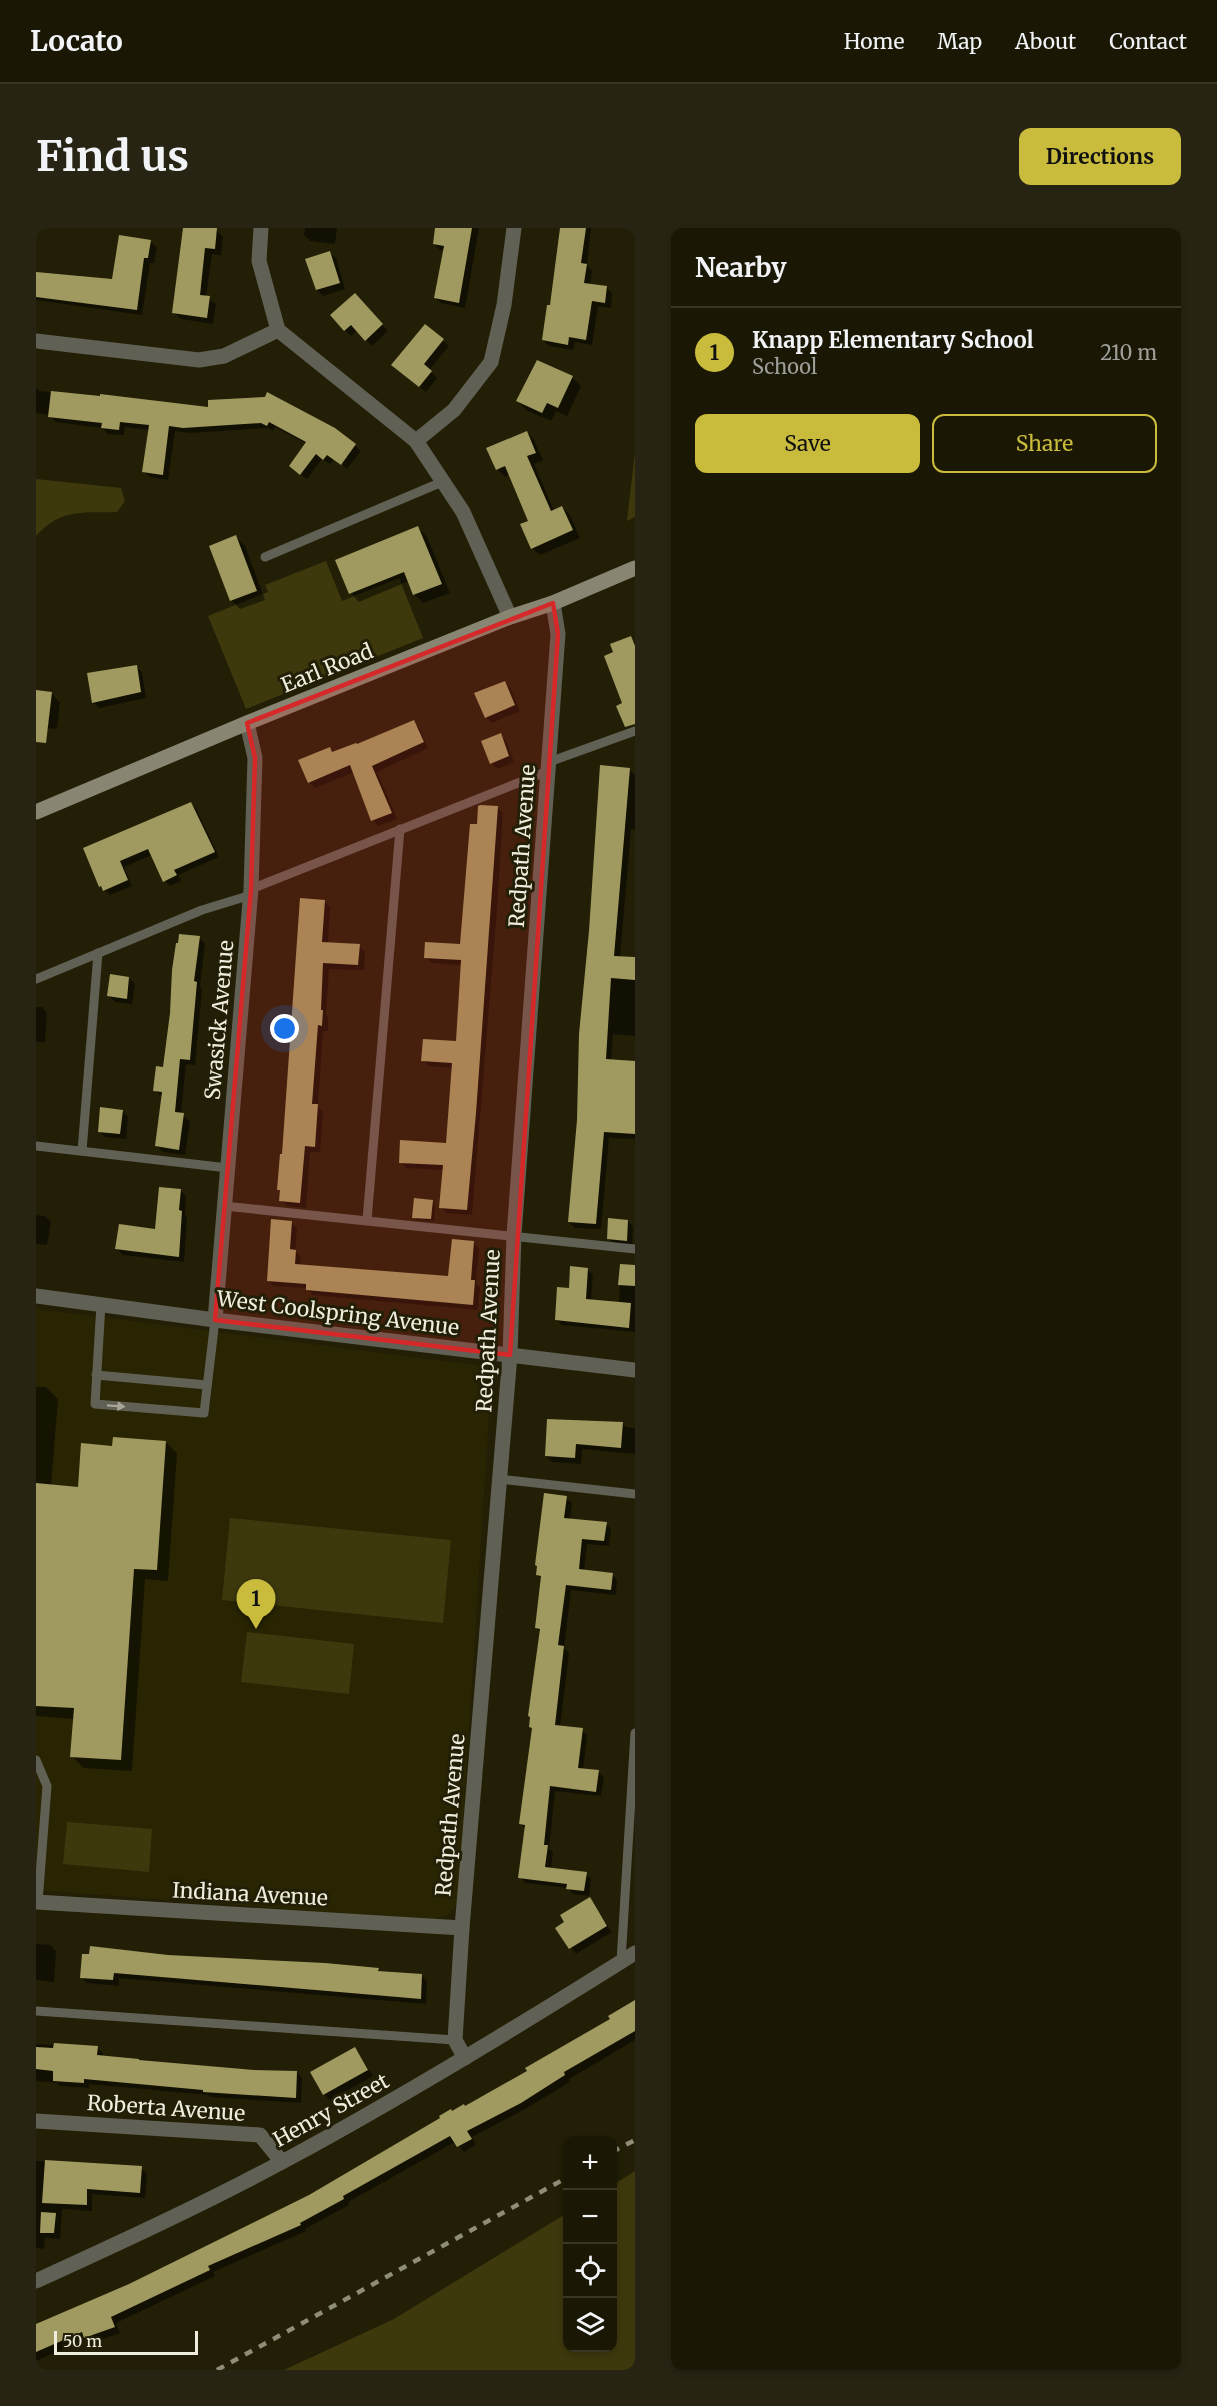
<!DOCTYPE html>
<html lang="en">
<head>
<meta charset="utf-8">
<style>
	:root { --surface:#1a1704; --page:#272413; --text:#f1f3f6; --muted:#9f9f9a; --line:#383626; --accent:#c9bb3b }
	body { margin:0; font-family:Merriweather,serif; background:var(--page); color:var(--text) }
	.controls { position:absolute; right:18px; bottom:18px; display:grid; overflow:hidden; border-radius:12px; box-shadow:0 3px 9px #0003 }
	.controls button { width:54px; height:54px; display:grid; place-items:center; padding:0; border:0; border-bottom:2px solid var(--line); background:var(--surface); color:var(--text); font:30px sans-serif }
	.scale { position:absolute; left:18px; bottom:15px; width:144px; box-sizing:border-box; padding-left:6px; border:3px solid #efeede; border-top:0; font-size:16px; line-height:21px; white-space:nowrap; color:#efeede; -webkit-text-stroke:4px #221f06; paint-order:stroke }
	.you { position:absolute; left:249px; top:801px; width:21px; height:21px; margin:-15px; border:4px solid #fff; border-radius:50%; background:#1a73e8; box-shadow:0 0 0 9px #1a73e833 }
	.badge { display:grid; place-items:center; width:39px; height:39px; border-radius:50%; background:var(--accent); color:#111; font-size:20px; font-weight:700 }
	.pin { position:absolute; translate:-50% -50px; filter:drop-shadow(0 2px 3px #0008) }
	.pin::after { content:''; position:absolute; top:32px; width:21px; height:18px; background:inherit; clip-path:polygon(0 0,100% 0,50% 100%) }
	.list { margin:0; padding:0; list-style:none }
	h2 { display:flex; justify-content:space-between; align-items:center; height:78px; margin:0; padding:0 24px; font-size:26px }
	h2 small { font-size:20px; font-weight:400; color:var(--muted) }
	.list li { display:grid; grid-template-columns:39px 1fr auto; gap:18px; align-items:center; box-sizing:border-box; height:90px; padding:0 24px; border-top:2px solid var(--line) }
	.list b { display:block; font-size:22px; white-space:nowrap }
	.list p { margin:0; font-size:20px; white-space:nowrap; color:var(--muted) }
	.list em { font-size:20px; font-style:normal; color:var(--muted) }
	.actions { display:flex; gap:12px; padding:18px 24px }
	.actions a { flex:1; padding:14px 0; border:2px solid var(--accent); border-radius:12px; text-align:center; font-size:21px; color:var(--accent) }
	.actions .main { background:var(--accent); color:#111 }
	.icon { flex:none; width:33px; height:33px; fill:none; stroke:currentColor; stroke-width:2; stroke-linecap:round; stroke-linejoin:round }
	.map { position:relative; flex:none; width:599px; height:2142px; overflow:hidden; border-radius:12px }
	header { display:flex; align-items:center; gap:36px; box-sizing:border-box; height:84px; padding:0 30px; background:var(--surface); border-bottom:2px solid var(--line) }
	header strong { font-size:28px }
	nav { display:flex; gap:33px; margin-inline-start:auto; font-size:21px }
	.intro { display:flex; align-items:center; justify-content:space-between; box-sizing:border-box; height:144px; padding:0 36px }
	h1 { margin:0; font-size:42px }
	.button { padding:15px 27px; border-radius:12px; background:var(--accent); color:#111; font-size:21px; font-weight:700 }
	main { display:flex; gap:36px; padding:0 36px }
	aside { flex:1; background:var(--surface); border-radius:12px; box-shadow:0 3px 9px #0003 }
	.map>svg:first-child { display:block }
</style>
</head>
<body>
<header>
<strong>Locato</strong>
<nav><a>Home</a><a>Map</a><a>About</a><a>Contact</a></nav>
</header>
<div class="intro"><h1>Find us</h1><a class="button">Directions</a></div>
<main>
<div class="map">
<svg width="599" height="2142" viewBox="0 0 599 2142">
	<rect width="100%" height="100%" fill="#221f06"/>
	<polygon fill="#292503" points="0,1081 456,1139 422,1673 414,1686 398,1692 0,1662"/>
	<g fill="#3e390d">
		<polygon points="599,224 599,289 591,293"/>
		<path d="M 0,251 L 85,260 L 89,273 L 81,284 C 47,285 25,280 0,308 Z"/>
		<polygon points="290,333 306,373 363,350 387,410 210,481 172,388 232,364 229,357"/>
		<polygon points="194,1290 415,1312 407,1395 186,1372"/>
		<polygon points="211,1404 318,1416 313,1466 205,1454"/>
		<polygon points="31,1594 116,1601 113,1644 27,1636"/>
		<polygon points="599,1943 599,2142 248,2142 358,2091 531,1985 532,2120 576,2120 577,1957"/>
	</g>
	<g fill="#0007">
		<polygon points="148,0 178,0 187,9 185,27 176,26 170,69 180,76 177,96 145,91 138,85"/>
		<polygon points="269,0 301,0 299,16 274,13 268,7"/>
		<polygon points="400,0 443,0 429,80 405,75 399,70 409,22 404,22 398,16"/>
		<polygon points="524,0 555,0 551,37 556,43 554,57 571,60 576,65 575,80 562,78 556,117 539,114 537,122 513,118 507,112 516,79"/>
		<polygon points="115,14 121,20 118,35 114,35 106,87 0,72 0,45 77,53"/>
		<polygon points="294,25 300,30 309,61 287,68 281,62"/>
		<polygon points="324,72 352,103 336,118 321,102 315,108 309,102"/>
		<polygon points="389,98 413,118 393,142 401,150 390,164 363,142"/>
		<polygon points="536,149 545,158 531,188 520,183 515,193 490,182 482,173"/>
		<polygon points="0,159 3,163 174,181 298,201 325,223 311,241 298,231 294,236 286,231 271,251 260,243 271,216 239,199 237,203 232,200 154,205 139,203 132,252 114,249 108,244 113,202 89,199 88,207 72,206 66,200 19,194 14,187 0,185"/>
		<polygon points="491,204 498,212 507,232 498,236 518,283 526,279 534,287 544,310 504,327 496,320 494,294 474,246 469,249 461,241"/>
		<polygon points="382,300 391,309 414,365 387,375 379,367 373,353 323,374 315,365"/>
		<polygon points="200,309 209,318 229,372 204,381 195,372"/>
		<polygon points="100,438 106,444 110,470 63,480 57,474"/>
		<polygon points="468,454 474,460 484,483 456,495 450,489"/>
		<polygon points="0,464 16,466 24,475 21,501 0,499"/>
		<polygon points="377,494 383,500 392,520 341,544 361,591 342,598 337,592 318,544 279,560 273,554 294,521 298,525"/>
		<polygon points="464,507 470,513 478,534 461,541 455,535"/>
		<polygon points="593,541 599,547 599,601 595,601 584,730 599,731 599,808 577,806 575,833 599,835 599,911 573,910 565,1001 539,1000 533,994"/>
		<polygon points="155,576 160,581 183,629 142,647 145,653 134,658 129,653 116,627 88,639 96,658 74,667 65,658 49,621"/>
		<polygon points="461,579 467,585 461,681 436,987 410,985 405,979 408,942 370,940 365,934 411,916 417,840 392,838 387,832 421,815 426,737 396,735 390,729 426,718 442,598"/>
		<polygon points="288,673 294,679 292,716 323,718 329,724 328,742 293,741 290,787 292,789 292,803 287,803 282,878 287,884 284,924 274,924 270,980 251,978 245,972 245,964 242,961"/>
		<polygon points="163,710 169,715 164,758 166,761 159,837 150,836 145,886 154,893 149,927 127,924 121,918 127,869 119,863 128,841"/>
		<polygon points="93,750 99,756 96,776 79,774 73,768"/>
		<polygon points="0,779 6,779 11,785 9,814 0,814"/>
		<polygon points="86,883 92,889 90,911 69,909 63,903"/>
		<polygon points="144,962 150,968 149,988 151,990 148,1034 87,1027 81,1021 120,1003"/>
		<polygon points="396,973 399,976 398,993 381,992 378,989"/>
		<polygon points="0,987 9,988 15,994 11,1017 0,1016"/>
		<polygon points="592,993 597,999 596,1018 579,1017 573,1011"/>
		<polygon points="255,994 261,1000 259,1023 265,1029 264,1038 414,1050 437,1015 443,1020 440,1056 444,1059 442,1082 277,1067 271,1060 238,1058 232,1052"/>
		<polygon points="585,1037 599,1039 599,1104 526,1097 521,1092 534,1062 551,1041 557,1047 555,1073 583,1075"/>
		<polygon points="0,1159 10,1159 22,1171 15,1258 43,1260 78,1219 130,1214 141,1226 132,1353 109,1351 96,1543 47,1540 36,1528 38,1491 0,1488"/>
		<polygon points="586,1195 590,1199 599,1200 599,1226 546,1221 545,1236 516,1234 510,1228"/>
		<polygon points="530,1270 536,1275 534,1292 570,1296 575,1301 573,1318 551,1316 548,1344 576,1346 581,1352 580,1367 535,1362 528,1420 533,1425 524,1499 546,1502 551,1507 547,1542 562,1544 568,1549 565,1568 519,1563 513,1621 517,1624 515,1641 550,1646 555,1651 553,1668 537,1666 532,1660 490,1655 484,1649 490,1601 484,1596 498,1502 494,1499 505,1404 500,1400 506,1351 502,1347"/>
		<polygon points="553,1671 576,1704 540,1726 521,1700 531,1694"/>
		<polygon points="0,1716 14,1717 20,1723 18,1754 0,1752"/>
		<polygon points="132,1728 342,1742 345,1745 385,1748 391,1753 390,1776 83,1750 83,1758 51,1755 45,1749"/>
		<polygon points="599,1774 599,1812 533,1851 534,1854 491,1880 436,1909 440,1917 428,1924 419,1914 312,1974 313,1977 269,2001 270,2003 177,2044 179,2048 80,2095 84,2105 55,2115 51,2110 0,2133 0,2098 93,2057 274,1968 417,1884 429,1880 493,1844 576,1791 574,1788"/>
		<polygon points="0,1816 61,1820 67,1825 67,1829 152,1839 261,1844 266,1850 265,1875 174,1869 172,1867 53,1856 53,1860 24,1858 21,1855 0,1853"/>
		<polygon points="319,1821 337,1848 294,1872 288,1866"/>
		<polygon points="0,1933 105,1940 111,1946 109,1970 56,1966 56,1983 26,1981 24,2011 9,2010 8,2021 0,2020"/>
	</g>
	<g fill="#a09a60">
		<polygon points="147,0 181,0 179,21 169,20 164,67 174,68 171,90 136,85"/>
		<polygon points="399,0 436,0 423,75 398,70 408,18 397,16"/>
		<polygon points="524,0 550,0 545,35 551,36 548,55 571,58 569,75 556,73 550,112 533,109 532,117 506,112 511,77 514,77"/>
		<polygon points="83,7 115,12 112,30 108,30 101,82 0,69 0,44 76,51"/>
		<polygon points="294,23 304,55 280,62 269,31"/>
		<polygon points="319,65 347,96 329,113 315,97 308,103 294,87"/>
		<polygon points="389,96 408,111 388,136 396,143 383,159 355,137"/>
		<polygon points="501,132 537,148 522,180 511,175 506,185 480,173"/>
		<polygon points="15,163 64,168 64,166 172,179 172,172 229,169 231,164 299,200 320,216 305,237 291,227 287,232 280,226 264,247 253,238 270,214 233,194 231,198 225,195 147,200 133,198 127,247 106,244 113,197 84,194 83,202 65,200 66,195 12,189"/>
		<polygon points="491,203 500,225 491,228 515,283 526,278 537,302 495,321 484,296 492,293 469,238 460,242 450,220"/>
		<polygon points="382,298 406,356 377,367 368,344 313,366 299,332"/>
		<polygon points="200,307 221,363 194,373 173,318"/>
		<polygon points="595,408 599,418 599,496 589,499 580,478 586,475 568,428 577,424 574,416"/>
		<polygon points="101,437 105,464 56,475 51,445"/>
		<polygon points="469,453 479,477 449,490 438,465"/>
		<polygon points="0,462 16,464 10,515 0,514"/>
		<polygon points="378,492 388,514 336,538 356,585 335,593 314,537 272,555 262,532 294,519 296,524 320,515 321,516"/>
		<polygon points="465,505 473,528 454,536 445,513"/>
		<polygon points="564,537 594,540 578,728 599,729 599,752 575,750 570,831 599,833 599,906 568,904 560,996 532,994 541,892 543,806 553,703"/>
		<polygon points="155,574 179,624 138,642 141,647 127,654 112,621 84,633 92,652 67,663 65,658 63,659 47,620"/>
		<polygon points="444,577 462,578 440,885 431,982 403,980 407,937 363,935 364,912 410,915 416,835 385,833 387,811 420,813 425,732 388,730 389,714 424,716 434,596 441,596 442,578"/>
		<polygon points="264,670 289,672 286,714 324,716 322,737 287,735 285,782 287,782 286,798 282,797 276,876 282,876 279,919 269,918 264,975 243,973 244,962 241,962 244,926 246,926"/>
		<polygon points="143,706 164,708 158,753 161,754 154,832 144,831 139,884 148,885 143,922 119,918 126,864 117,863 120,838 127,839 134,785 136,742 140,715 142,715"/>
		<polygon points="74,746 93,749 91,771 71,768"/>
		<polygon points="64,879 87,882 84,906 62,904"/>
		<polygon points="123,959 145,961 143,982 146,983 143,1029 79,1021 83,996 119,1001"/>
		<polygon points="378,970 397,972 395,991 376,990"/>
		<polygon points="572,990 592,992 591,1013 571,1011"/>
		<polygon points="235,991 256,993 254,1021 260,1022 259,1036 412,1048 416,1011 438,1013 435,1052 439,1052 437,1077 270,1062 270,1056 231,1053"/>
		<polygon points="584,1036 599,1037 599,1058 582,1057"/>
		<polygon points="534,1038 552,1040 550,1071 595,1075 593,1100 519,1092 521,1059 533,1060"/>
		<polygon points="511,1191 587,1194 585,1220 540,1216 539,1230 509,1228"/>
		<polygon points="77,1209 130,1213 121,1342 98,1341 85,1532 34,1529 38,1480 0,1478 0,1255 42,1259 45,1215 76,1218"/>
		<polygon points="508,1265 531,1268 528,1290 571,1294 568,1313 546,1311 543,1341 577,1345 575,1362 530,1357 522,1417 528,1418 519,1497 547,1500 542,1540 563,1542 560,1564 514,1558 508,1617 512,1617 509,1639 551,1644 548,1663 530,1661 531,1656 482,1650 489,1597 483,1596 496,1500 493,1499 494,1489 492,1488 504,1401 499,1400 505,1348 500,1347 501,1338 499,1337"/>
		<polygon points="554,1669 571,1698 533,1721 519,1700 528,1694 524,1687"/>
		<polygon points="54,1718 132,1727 289,1735 343,1740 342,1743 386,1746 385,1771 78,1745 77,1752 44,1750 46,1726 53,1726"/>
		<polygon points="599,1772 599,1803 528,1844 529,1847 485,1875 431,1903 436,1911 421,1919 414,1908 307,1968 308,1971 264,1995 265,1997 172,2038 174,2042 75,2089 79,2099 48,2110 46,2104 0,2124 0,2096 93,2056 273,1967 404,1890 403,1888 415,1881 416,1883 428,1876 429,1878 491,1843 489,1840 574,1791 572,1788"/>
		<polygon points="18,1815 62,1818 61,1827 103,1831 103,1832 218,1842 261,1843 260,1870 167,1864 167,1862 48,1851 48,1855 17,1853 17,1843 0,1841 0,1819 17,1820"/>
		<polygon points="319,1819 332,1842 287,1867 274,1844"/>
		<polygon points="9,1932 106,1938 104,1965 51,1961 51,1977 6,1975"/>
		<polygon points="5,1984 20,1985 18,2005 4,2005"/>
	</g>
	<g fill="none" stroke-linecap="round" stroke-linejoin="round">
		<g stroke="#616054" stroke-width="9">
			<polyline points="229,329 406,254"/>
			<polyline points="513,534 599,503"/>
			<polyline points="215,661 512,543"/>
			<polyline points="0,751 166,682 215,667"/>
			<polyline points="0,918 192,940"/>
			<polyline points="46,923 62,725"/>
			<polyline points="188,978 599,1021"/>
			<polyline points="331,992 364,601"/>
			<polyline points="65,1076 59,1176 168,1185 179,1092"/>
			<polyline points="60,1147 171,1157"/>
			<polyline points="463,1251 599,1266"/>
			<polyline points="0,1532 11,1558 2,1674"/>
			<polyline points="585,1733 599,1505"/>
			<polyline points="0,1783 419,1812"/>
		</g>
		<g stroke="#616054" stroke-width="15">
			<polyline points="225,0 223,33 242,102"/>
			<polyline points="0,113 163,132 188,128 242,102 380,213 427,284 474,389"/>
			<polyline points="380,213 418,182 455,134 468,77 478,0"/>
			<polyline points="0,1068 179,1092 599,1142"/>
			<polyline points="179,1092 215,661 219,530 211,495"/>
			<polyline points="0,1674 426,1700"/>
			<polyline points="429,1830 419,1812 426,1700 474,1127 478,1007 522,406 517,375"/>
			<polyline points="0,1893 224,1907 246,1934"/>
			<path d="M 0,2053 C 83,2015 166,1977 246,1934 C 367,1869 483,1798 599,1725"/>
		</g>
		<polyline stroke="#888673" stroke-width="15" points="0,584 211,495 474,389 517,375 599,340"/>
		<g stroke="#8f8d78" stroke-width="4.5" stroke-dasharray="8 8" stroke-linecap="butt">
			<polyline points="576,1924 599,1912"/>
			<polyline points="181,2142 532,1949"/>
		</g>
	</g>
	<defs><path id="oneway-solid" d="M-6-.8H1V-3.2L6.5 0L1 3.2V.8H-6Z" transform="scale(1.5)"/></defs>
	<use fill="#a8a799" href="#oneway-solid" transform="translate(80 1178) rotate(4)"/>
	<path fill="#d62828" fill-opacity="0.2" stroke="#d62828" stroke-width="4.5" stroke-linejoin="round" d="M 517,375 L 522,406 L 474,1127 L 179,1092 L 215,661 L 219,530 L 211,495 Z"/>
	<g text-anchor="middle" dominant-baseline="central" stroke-width="6" stroke-linejoin="round" paint-order="stroke">
		<g font-size="21" fill="#efeede" stroke="#221f06">
			<text transform="translate(291 440) rotate(-22)">Earl Road</text>
			<text transform="translate(486 618) rotate(-86)">Redpath Avenue</text>
			<text transform="translate(183 792) rotate(-85)">Swasick Avenue</text>
			<text transform="translate(302 1085) rotate(7)">West Coolspring Avenue</text>
			<text transform="translate(452 1103) rotate(-87)">Redpath Avenue</text>
			<text transform="translate(414 1587) rotate(-85)">Redpath Avenue</text>
			<text transform="translate(214 1666) rotate(3)">Indiana Avenue</text>
			<text transform="translate(130 1880) rotate(4)">Roberta Avenue</text>
			<text transform="translate(295 1882) rotate(-29)">Henry Street</text>
		</g>
	</g>
</svg>
<div class="controls">
<button>+</button>
<button>−</button>
<button><svg class="icon" aria-label="locate" viewBox="0 0 24 24"><circle cx="12" cy="12" r="6"/><path d="M12 2v4M12 18v4M2 12h4M18 12h4"/></svg></button>
<button><svg class="icon" aria-label="layers" viewBox="0 0 24 24"><path d="M12 4l9 5-9 5-9-5zM3 14l9 5 9-5"/></svg></button>
</div>
<div class="scale">50 m</div>
<div class="you"></div>
<div class="pin badge" style="left:220px;top:1401px">1</div>
</div>
<aside>
<h2>Nearby<small></small></h2>
<ul class="list">
<li><span class="badge">1</span><div><b>Knapp Elementary School</b><p>School</p></div><em>210 m</em></li>
</ul>
<div class="actions"><a class="main">Save</a><a>Share</a></div>
</aside>
</main>
</body>
</html>
